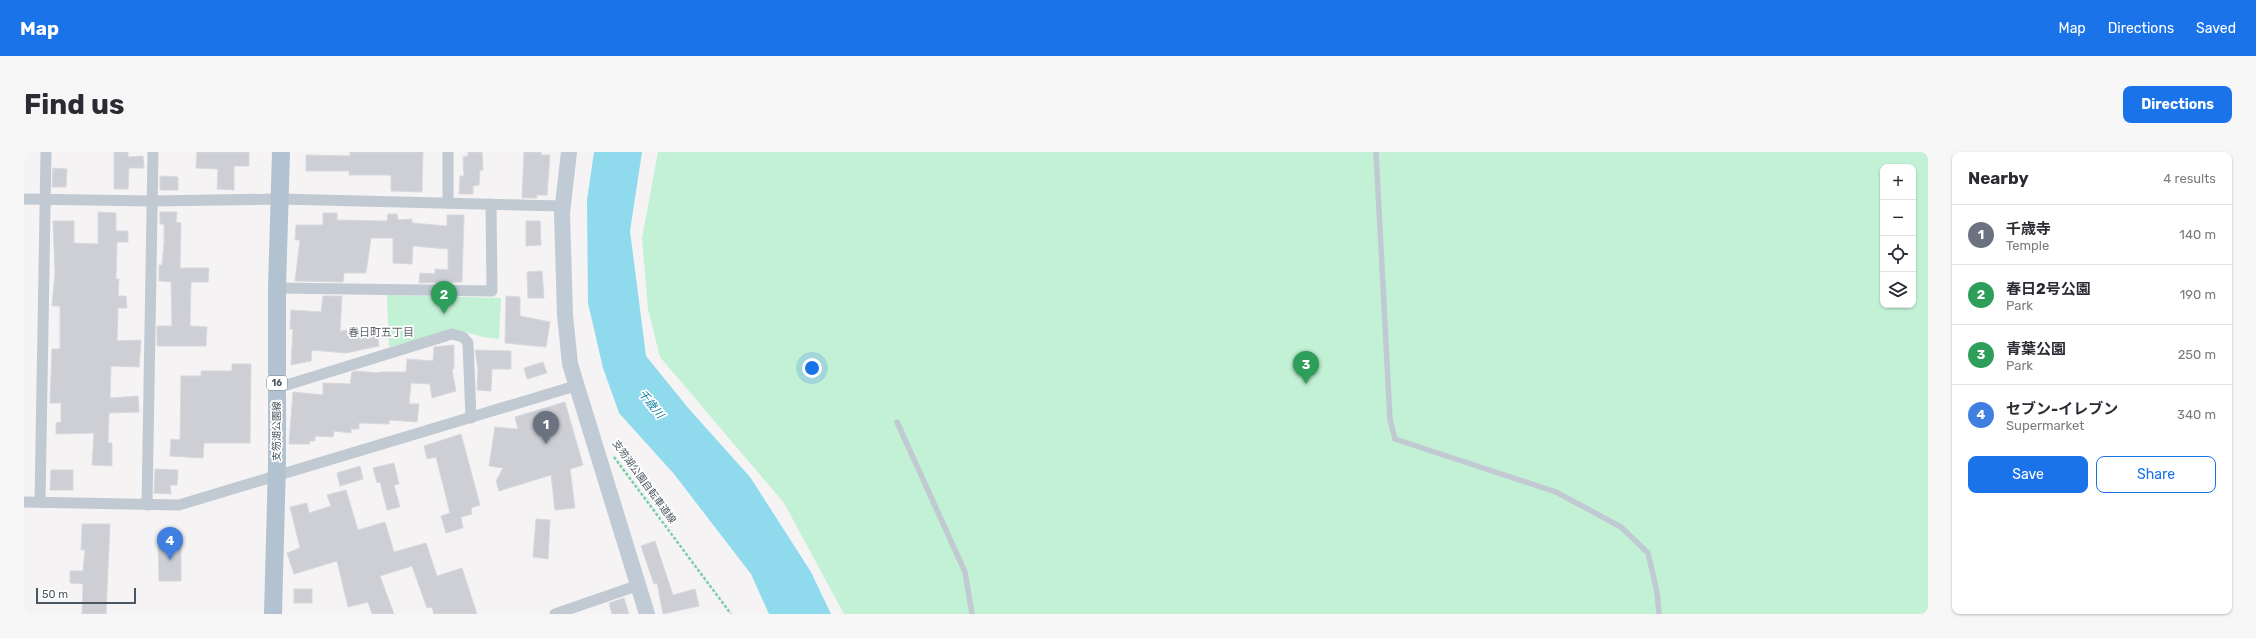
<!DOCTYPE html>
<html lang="en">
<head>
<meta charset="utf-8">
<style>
	:root { --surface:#fff; --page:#f7f7f7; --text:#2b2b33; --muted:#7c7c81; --line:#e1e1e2; --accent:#1a73e8 }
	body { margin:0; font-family:Rubik,"Noto Sans JP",sans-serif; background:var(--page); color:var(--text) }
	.controls { position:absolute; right:12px; top:12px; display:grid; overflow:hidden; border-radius:8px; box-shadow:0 1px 3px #0004 }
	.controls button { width:36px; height:36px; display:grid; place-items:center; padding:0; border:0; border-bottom:1px solid var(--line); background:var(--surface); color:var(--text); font:20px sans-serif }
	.scale { position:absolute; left:12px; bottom:10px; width:100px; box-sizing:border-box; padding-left:4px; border:2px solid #4a5661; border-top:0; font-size:11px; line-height:14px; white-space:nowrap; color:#4a5661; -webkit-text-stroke:3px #fff; paint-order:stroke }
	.you { position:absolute; left:788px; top:216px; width:14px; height:14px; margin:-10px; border:3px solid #fff; border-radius:50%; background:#1a73e8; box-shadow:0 0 0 6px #1a73e833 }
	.badge { display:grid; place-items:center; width:26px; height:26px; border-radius:50%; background:var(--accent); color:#fff; font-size:13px; font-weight:700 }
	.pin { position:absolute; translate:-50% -33px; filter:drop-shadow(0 1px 2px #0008) }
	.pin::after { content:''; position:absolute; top:21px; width:14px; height:12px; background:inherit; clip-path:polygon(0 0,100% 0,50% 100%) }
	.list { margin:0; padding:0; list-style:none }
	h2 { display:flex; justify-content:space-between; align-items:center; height:52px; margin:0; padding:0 16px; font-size:17px }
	h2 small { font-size:13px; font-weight:400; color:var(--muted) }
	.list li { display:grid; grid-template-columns:26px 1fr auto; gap:12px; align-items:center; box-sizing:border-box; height:60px; padding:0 16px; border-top:1px solid var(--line) }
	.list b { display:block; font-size:15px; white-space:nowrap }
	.list p { margin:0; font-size:13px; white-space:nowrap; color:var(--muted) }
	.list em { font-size:13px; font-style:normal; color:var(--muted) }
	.actions { display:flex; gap:8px; padding:12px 16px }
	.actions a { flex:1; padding:9px 0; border:1px solid var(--accent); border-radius:8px; text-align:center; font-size:14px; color:var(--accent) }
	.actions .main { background:var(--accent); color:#fff }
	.icon { flex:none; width:22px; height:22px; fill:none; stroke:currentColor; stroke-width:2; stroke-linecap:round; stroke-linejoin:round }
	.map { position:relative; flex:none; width:1904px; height:462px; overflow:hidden; border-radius:8px }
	header { display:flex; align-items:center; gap:24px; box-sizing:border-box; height:56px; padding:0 20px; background:var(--accent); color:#fff }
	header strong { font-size:19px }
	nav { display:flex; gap:22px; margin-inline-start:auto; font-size:14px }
	.intro { display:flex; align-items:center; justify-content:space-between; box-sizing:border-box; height:96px; padding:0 24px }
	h1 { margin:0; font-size:28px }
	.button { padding:10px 18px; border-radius:8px; background:var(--accent); color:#fff; font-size:14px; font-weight:700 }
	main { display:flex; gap:24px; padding:0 24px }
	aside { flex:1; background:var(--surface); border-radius:8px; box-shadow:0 1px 3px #0004 }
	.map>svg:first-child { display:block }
</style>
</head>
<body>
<header>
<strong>Map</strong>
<nav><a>Map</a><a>Directions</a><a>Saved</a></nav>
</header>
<div class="intro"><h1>Find us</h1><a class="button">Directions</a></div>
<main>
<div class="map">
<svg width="1904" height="462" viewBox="0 0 1904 462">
	<rect width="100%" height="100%" fill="#f5f3f3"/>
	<g fill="#c3f1d5" fill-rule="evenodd">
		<path d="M 634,0 L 1904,0 L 1904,462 L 820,462 L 760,351 L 636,205 L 624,157 L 618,86 ZM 1859,15 L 1889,15 L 1889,153 L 1859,153 Z"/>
		<polygon points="363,143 477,146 475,187 459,185 434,178 365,195"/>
	</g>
	<polygon fill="#90daee" points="570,0 618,0 606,79 622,204 665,257 726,325 787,420 807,462 745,462 727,422 650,322 595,261 579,216 564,151 563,48"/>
	<g fill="#cdcfd5" stroke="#d7d9de">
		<polygon points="90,0 104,0 104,5 119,4 120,16 105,16 104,37 90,37"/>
		<polygon points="173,0 225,0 225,14 210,14 210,38 193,37 194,17 172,16"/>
		<polygon points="326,0 399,0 398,40 367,39 367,23 325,23 325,19 282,19 282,3 326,4"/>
		<polygon points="444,0 458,0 459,18 456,18 455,33 449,34 449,42 435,42 436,24 440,24 439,5 444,4"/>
		<polygon points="500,0 517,0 517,3 526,3 523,43 512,43 513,46 498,46"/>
		<polygon points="29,16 43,17 42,35 28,35"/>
		<polygon points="136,24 154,25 154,38 136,38"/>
		<polygon points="74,60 92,61 92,79 104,79 104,90 93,90 92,127 95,127 94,144 102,144 103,156 94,156 93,189 117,188 115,215 87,214 86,246 114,244 115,260 85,261 84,291 88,291 88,314 68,313 70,281 32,282 32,271 37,270 37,251 26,251 28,197 36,197 36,154 28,154 31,121 29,69 50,69 50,91 74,92"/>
		<polygon points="136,60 153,60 152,70 157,71 156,116 185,116 184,130 167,130 166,174 183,175 182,194 133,194 133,174 148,174 147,130 135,129 135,113 138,113 140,92 140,72 136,72"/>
		<polygon points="299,61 313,61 313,68 363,69 364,62 373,62 374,68 388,67 388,71 423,74 423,63 440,63 438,130 395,131 396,121 411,122 411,117 424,118 424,97 389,94 388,112 369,111 369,86 347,86 342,121 320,121 319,130 271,129 276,88 271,88 272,73 299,73"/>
		<polygon points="502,69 516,69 517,93 502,94"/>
		<polygon points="518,119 520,146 504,146 503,120"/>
		<polygon points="299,144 318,144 316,179 352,174 355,194 322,201 288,198 287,209 267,213 269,177 266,177 267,158 297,160"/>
		<polygon points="482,144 496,145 496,164 526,170 522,195 481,191"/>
		<polygon points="430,193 430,217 428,217 432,239 408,246 406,232 387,231 385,252 395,252 393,270 365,268 365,272 335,271 335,277 327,277 327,281 310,279 309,285 291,284 291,289 285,289 286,292 265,292 269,240 299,243 299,231 326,232 328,220 332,219 355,221 356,220 382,220 383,207 409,209 410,195"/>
		<polygon points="451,198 487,199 487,217 468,217 467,239 453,238 454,217"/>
		<polygon points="519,210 523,221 503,227 500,216"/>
		<polygon points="208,212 227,212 226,291 180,291 179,306 146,304 147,287 156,288 157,224 177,224 177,219 208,219"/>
		<polygon points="541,250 559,313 546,317 551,356 531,358 527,323 475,339 472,329 479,316 465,314 471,275 494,277 491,265"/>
		<polygon points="437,282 456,353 447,356 448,362 437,365 439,376 422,381 417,364 426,361 412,305 403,307 400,294"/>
		<polygon points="370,311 375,332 370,333 376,355 363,358 356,330 353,331 349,316"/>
		<polygon points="336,314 339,327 316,334 313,321"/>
		<polygon points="131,317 154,318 153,333 146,333 147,342 130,341"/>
		<polygon points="27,318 49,318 49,338 26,338"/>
		<polygon points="322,338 334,378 361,370 370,400 402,391 413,424 438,416 453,462 410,462 408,455 403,456 388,414 356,424 370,462 348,462 344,450 324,455 313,409 270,422 263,401 276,396 266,355 283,351 285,361 307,354 303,343"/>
		<polygon points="512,367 526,368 524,407 509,405"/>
		<polygon points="58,372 86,372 82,462 58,462 59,432 46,431 46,419 59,419 61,398 57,398"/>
		<polygon points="134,388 157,388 157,429 135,429"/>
		<polygon points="631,389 649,443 671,437 675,454 639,462 633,431 630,432 617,394"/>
		<rect x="270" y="437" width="18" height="14"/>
		<polygon points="600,446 605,462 588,462 585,451"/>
	</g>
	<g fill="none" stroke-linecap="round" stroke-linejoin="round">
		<polyline stroke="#7ad0a6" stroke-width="2.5" stroke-dasharray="3 2" stroke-linecap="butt" points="590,305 707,462"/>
		<g stroke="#c1cad2" stroke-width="5.5">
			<polyline points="1352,0 1366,268 1371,287 1532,340 1597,375 1624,401 1633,440 1635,462"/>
			<polyline points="873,270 941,420 948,462"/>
		</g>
		<g stroke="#c1cad2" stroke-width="11">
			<polyline points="0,47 128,49 256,47 539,54"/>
			<polyline points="424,51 424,0"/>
			<polyline points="253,136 468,139 467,52"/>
			<polyline points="253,236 428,182 439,185 444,191 447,266"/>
			<polyline points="0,350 155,353 551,234"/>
			<polyline points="16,350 22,0"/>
			<polyline points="123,353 129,0"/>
			<polyline points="531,462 615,433"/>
		</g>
		<polyline stroke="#c1cbd6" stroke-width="16" points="545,0 538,61 541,163 546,212 623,462"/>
		<polyline stroke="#b3c2d1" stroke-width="18" points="249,462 253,312 253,136 257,0"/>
	</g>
	<g text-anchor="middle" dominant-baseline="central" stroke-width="3.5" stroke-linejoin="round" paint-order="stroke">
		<rect fill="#fff" stroke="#808990" stroke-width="1" x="243" y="224" width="20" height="14" rx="3"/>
		<g font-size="9" font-weight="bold" fill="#4a5661">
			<text x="253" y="231">16</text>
		</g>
		<g font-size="10" fill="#4a5661" stroke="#fff">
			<text transform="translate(253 279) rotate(-90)">支笏湖公園線</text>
			<text transform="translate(620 330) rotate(54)">支笏湖公園自転車道線</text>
		</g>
		<g font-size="11" fill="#5f6368" stroke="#fff">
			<text x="357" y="180">春日町五丁目</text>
		</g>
		<g font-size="11" font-style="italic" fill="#0c7c9b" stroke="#fff">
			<text transform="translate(627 252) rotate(51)">千歳川</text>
		</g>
	</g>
</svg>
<div class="controls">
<button>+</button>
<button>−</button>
<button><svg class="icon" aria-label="locate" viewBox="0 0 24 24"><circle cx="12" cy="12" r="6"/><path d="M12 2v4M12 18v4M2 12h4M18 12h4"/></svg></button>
<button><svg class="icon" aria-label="layers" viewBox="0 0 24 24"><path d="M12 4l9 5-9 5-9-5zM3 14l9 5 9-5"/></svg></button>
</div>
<div class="scale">50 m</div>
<div class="you"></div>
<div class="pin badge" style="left:522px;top:292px;background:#6b7280">1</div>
<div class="pin badge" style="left:420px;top:162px;background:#2e9e5b">2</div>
<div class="pin badge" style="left:1282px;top:232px;background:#2e9e5b">3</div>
<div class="pin badge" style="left:146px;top:408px;background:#3f7fe0">4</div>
</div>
<aside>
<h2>Nearby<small>4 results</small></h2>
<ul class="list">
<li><span class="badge" style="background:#6b7280">1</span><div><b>千歳寺</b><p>Temple</p></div><em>140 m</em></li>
<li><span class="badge" style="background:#2e9e5b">2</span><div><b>春日2号公園</b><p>Park</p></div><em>190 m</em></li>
<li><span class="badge" style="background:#2e9e5b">3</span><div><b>青葉公園</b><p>Park</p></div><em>250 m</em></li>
<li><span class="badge" style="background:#3f7fe0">4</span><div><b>セブン-イレブン</b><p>Supermarket</p></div><em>340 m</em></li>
</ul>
<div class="actions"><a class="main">Save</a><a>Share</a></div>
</aside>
</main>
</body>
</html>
